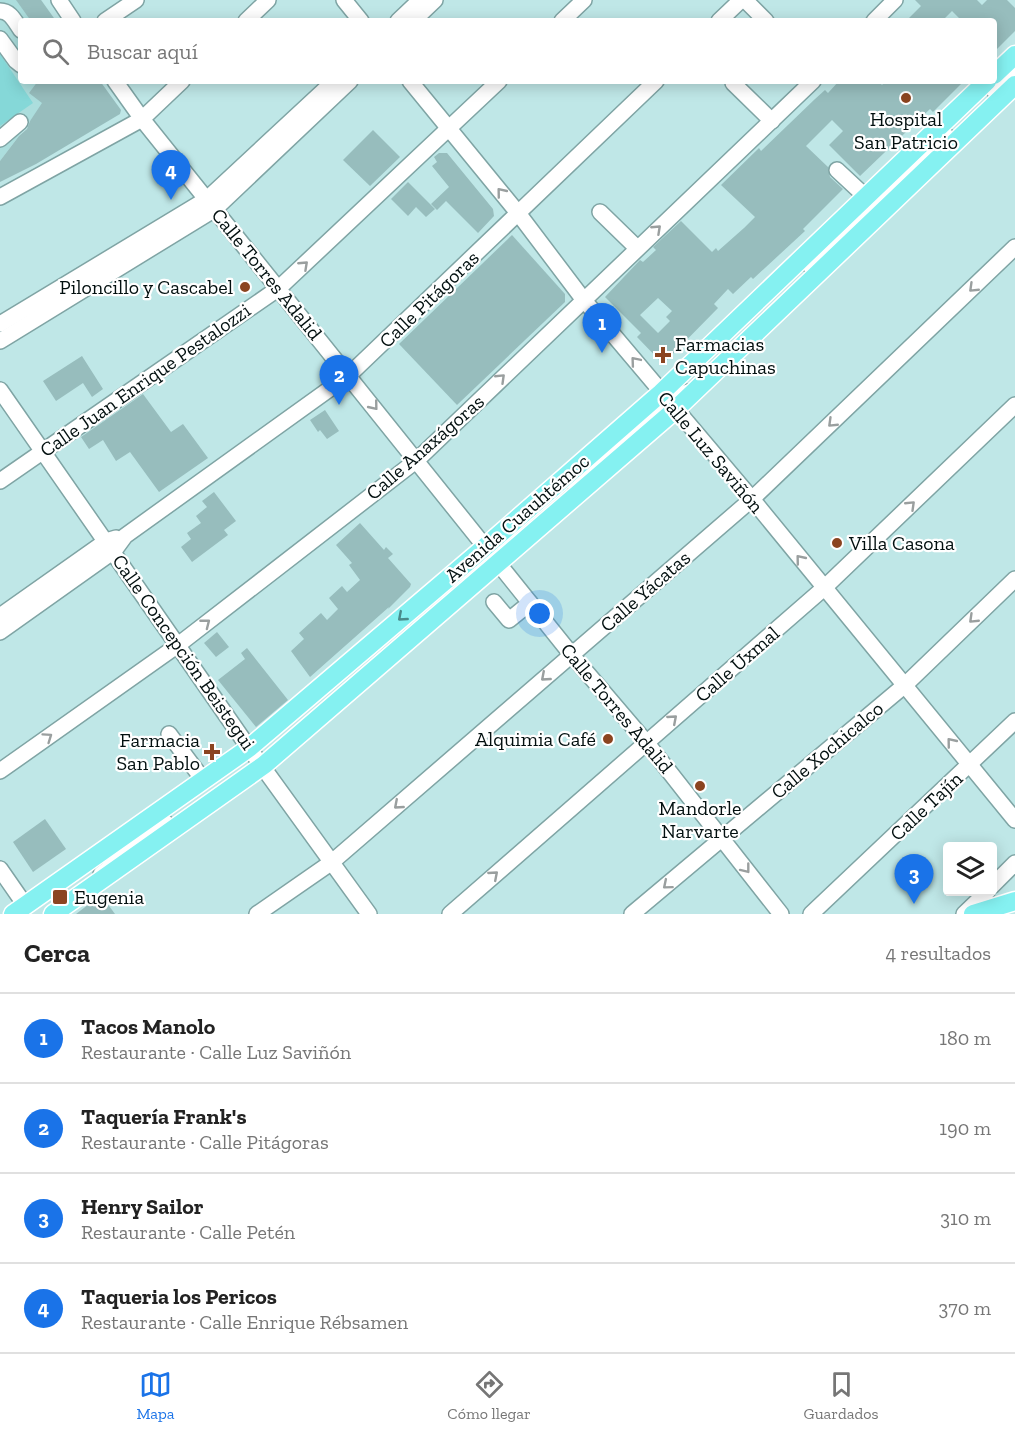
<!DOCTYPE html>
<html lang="es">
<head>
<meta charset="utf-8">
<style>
	:root { --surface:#fff; --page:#f6f6f6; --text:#222; --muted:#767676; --line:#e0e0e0; --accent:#1a73e8 }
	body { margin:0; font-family:"Zilla Slab",serif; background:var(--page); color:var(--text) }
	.controls { position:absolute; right:18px; bottom:18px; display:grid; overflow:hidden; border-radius:6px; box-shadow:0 3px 15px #0003 }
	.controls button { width:54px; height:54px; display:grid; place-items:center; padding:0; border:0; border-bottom:2px solid var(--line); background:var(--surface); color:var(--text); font:30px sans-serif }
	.you { position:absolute; left:540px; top:614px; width:21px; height:21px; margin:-15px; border:4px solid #fff; border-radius:50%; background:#1a73e8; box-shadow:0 0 0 9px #1a73e833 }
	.badge { display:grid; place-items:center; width:39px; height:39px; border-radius:50%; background:var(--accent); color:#fff; font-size:20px; font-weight:700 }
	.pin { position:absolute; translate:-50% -50px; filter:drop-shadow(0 2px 3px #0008) }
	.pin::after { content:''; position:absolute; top:32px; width:21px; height:18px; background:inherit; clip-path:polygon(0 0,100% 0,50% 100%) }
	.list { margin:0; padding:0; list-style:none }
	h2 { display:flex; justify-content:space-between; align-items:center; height:78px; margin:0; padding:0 24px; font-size:26px }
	h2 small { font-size:20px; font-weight:400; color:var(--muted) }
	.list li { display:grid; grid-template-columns:39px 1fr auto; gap:18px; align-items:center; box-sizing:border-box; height:90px; padding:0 24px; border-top:2px solid var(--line) }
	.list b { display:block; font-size:22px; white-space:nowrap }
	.list p { margin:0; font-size:20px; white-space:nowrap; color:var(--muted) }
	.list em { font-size:20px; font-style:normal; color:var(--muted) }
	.icon { flex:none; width:33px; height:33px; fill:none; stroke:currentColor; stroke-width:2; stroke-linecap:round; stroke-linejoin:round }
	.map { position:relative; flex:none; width:1015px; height:914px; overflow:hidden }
	.search { position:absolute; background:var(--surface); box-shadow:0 3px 15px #0003; left:18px; right:18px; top:18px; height:66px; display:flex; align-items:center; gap:15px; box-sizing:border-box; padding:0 21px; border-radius:6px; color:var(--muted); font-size:22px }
	.sheet { height:438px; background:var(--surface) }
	nav { display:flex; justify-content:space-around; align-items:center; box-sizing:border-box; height:84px; border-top:2px solid var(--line); background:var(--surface); font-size:16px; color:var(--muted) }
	nav a { display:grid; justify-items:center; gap:3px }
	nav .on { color:var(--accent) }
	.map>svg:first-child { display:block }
</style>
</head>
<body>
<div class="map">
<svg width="1015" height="914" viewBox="0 0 1015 914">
	<rect width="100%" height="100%" fill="#bfe7e7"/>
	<polygon fill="#acdedd" points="0,0 41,0 56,21 21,21 21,81 60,81 0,161"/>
	<polygon fill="#85d8d8" points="0,54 33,103 0,126"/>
	<g fill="#97bdbd" fill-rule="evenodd">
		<polygon points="16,0 41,0 56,21 31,21"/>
		<polygon points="915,0 977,0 982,5 987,0 1007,0 1015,8 1015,31 994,52 994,21 962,21 952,11 942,21 906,21 921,6"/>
		<polygon points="38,81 100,81 121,110 120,114 36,164 0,182 0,161 19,136 27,129 30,121 42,103 29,93"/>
		<path d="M 839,81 L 878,81 L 882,85 L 886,81 L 964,81 L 933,112 L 930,109 L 860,176 L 829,145 L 843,131 L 832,120 L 806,146 L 828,167 L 830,177 L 843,189 L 803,229 L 805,231 L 753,279 L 751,277 L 733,294 L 728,289 L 714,304 L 718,308 L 663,364 L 637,337 L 641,333 L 605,297 L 640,260 L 643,262 L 656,250 L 653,247 L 681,221 L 712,252 L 716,248 L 718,251 L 744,228 L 755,217 L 721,185 L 759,148 L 761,151 L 815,99 L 825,90 L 828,93 ZM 658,298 L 672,311 L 666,317 L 670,321 L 658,333 L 640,315 Z"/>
		<polygon points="373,130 400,157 370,186 343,160"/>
		<polygon points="439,153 447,153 493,209 494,216 478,233 446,201 437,210 431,204 449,187 432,166 437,162 434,157"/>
		<polygon points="408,182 435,209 426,217 416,207 408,216 391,199"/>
		<polygon points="512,235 565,294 565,302 457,405 399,344"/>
		<polygon points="82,356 103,389 92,397 83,383 56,401 43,381"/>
		<polygon points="143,394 171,432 183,424 208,458 159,492 130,452 116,461 103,440 89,449 81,437"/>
		<polygon points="325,410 339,431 327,439 320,430 318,432 310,420"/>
		<polygon points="214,492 236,521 224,530 228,535 192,562 181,547 191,539 187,533 201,523 196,516 207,507 202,501"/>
		<polygon points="360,523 384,550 386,547 393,554 388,558 411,584 410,587 388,609 389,607 310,677 291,651 304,639 299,633 321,613 327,620 338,609 329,598 342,586 347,592 360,580 349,565 352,563 336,545"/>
		<polygon points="217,632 229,647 216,657 204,643"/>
		<polygon points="247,648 288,700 256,727 218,680 245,659 241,653"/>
		<polygon points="45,819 66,849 33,872 13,842"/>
		<polygon points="101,895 115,914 76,914"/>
	</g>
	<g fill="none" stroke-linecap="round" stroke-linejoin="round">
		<defs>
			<g id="minor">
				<polyline points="59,0 73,21"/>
				<polyline points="344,0 361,21"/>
				<polyline points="745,0 766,21"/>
				<path d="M 0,11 C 11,11 15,22 21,30"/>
				<polyline points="105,21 136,0"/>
				<polyline points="246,21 268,0"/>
				<polyline points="398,21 418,2"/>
				<polyline points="413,21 435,0"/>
				<polyline points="562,21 584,0"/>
				<polyline points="719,21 741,0"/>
				<polyline points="874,21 895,0"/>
				<polyline points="0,39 16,61 21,65"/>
				<polyline points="115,81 142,119 571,654 646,742 781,914"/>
				<polyline points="410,81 518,213 583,299 752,499 1015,820"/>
				<polyline points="733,83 772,121"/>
				<polyline points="995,92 1015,73"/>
				<polyline points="0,139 20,122"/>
				<polyline points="837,170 866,197"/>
				<polyline points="0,197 142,119 182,81"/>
				<polyline points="600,212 637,248"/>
				<polyline points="808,264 821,251 835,244 948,137"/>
				<polyline points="0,324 207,199 334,81"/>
				<polyline points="0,341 215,209 350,81"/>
				<polyline points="0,390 249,748 369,914"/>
				<polyline points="0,481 279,288 499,81"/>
				<polyline points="575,485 669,402 688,392"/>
				<polyline points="494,602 509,620 530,603"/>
				<polyline points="0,616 106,541 116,538"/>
				<polyline points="0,632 114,551 125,536 349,375 656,81"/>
				<polyline points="169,734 204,781"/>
				<polyline points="0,771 178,645 417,460 813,81"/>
				<polyline points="0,869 25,905"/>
				<polyline points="101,874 109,868 115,859 166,823"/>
				<polyline points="992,886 1015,863"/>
				<polyline points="257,914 332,862 752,499 1015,247"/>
				<polyline points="450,914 824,588 1015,405"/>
				<polyline points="632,914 905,685 1015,579"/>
				<polyline points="811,914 1015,721"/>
				<polyline points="964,914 987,892"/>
			</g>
			<g id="major">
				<polyline points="994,75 1015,55"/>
				<polyline points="13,914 249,748 485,547 661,393 987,81"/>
				<polyline points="53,914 264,765 498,563 675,410 1015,85"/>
				<polyline points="973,914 1015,901"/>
			</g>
		</defs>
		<use href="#minor" stroke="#7fa4a4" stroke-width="18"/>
		<use href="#major" stroke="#fff" stroke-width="21"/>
		<use href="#minor" stroke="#fff" stroke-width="15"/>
		<use href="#major" stroke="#85f1f1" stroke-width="18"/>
	</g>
	<defs><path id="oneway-chevron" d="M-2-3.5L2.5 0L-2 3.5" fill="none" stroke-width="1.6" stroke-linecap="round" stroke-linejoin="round" transform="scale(1.5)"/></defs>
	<g stroke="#9a9f9f">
		<use href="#oneway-chevron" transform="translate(501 192) rotate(-129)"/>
		<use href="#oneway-chevron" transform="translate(657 229) rotate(-43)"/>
		<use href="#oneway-chevron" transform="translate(304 265) rotate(-43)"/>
		<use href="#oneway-chevron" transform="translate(973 288) rotate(136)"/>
		<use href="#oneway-chevron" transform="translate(635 361) rotate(-130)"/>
		<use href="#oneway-chevron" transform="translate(501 378) rotate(-44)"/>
		<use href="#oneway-chevron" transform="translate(374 406) rotate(51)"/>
		<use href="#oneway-chevron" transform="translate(832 423) rotate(136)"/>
		<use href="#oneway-chevron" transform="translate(911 505) rotate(-44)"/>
		<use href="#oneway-chevron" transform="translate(800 559) rotate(-129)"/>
		<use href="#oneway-chevron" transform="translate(973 619) rotate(136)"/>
		<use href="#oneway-chevron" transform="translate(206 623) rotate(-38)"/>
		<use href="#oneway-chevron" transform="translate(545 677) rotate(139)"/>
		<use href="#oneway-chevron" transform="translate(673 719) rotate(-41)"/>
		<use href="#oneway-chevron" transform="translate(48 737) rotate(-35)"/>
		<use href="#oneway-chevron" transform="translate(951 742) rotate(-129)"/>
		<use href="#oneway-chevron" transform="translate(398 805) rotate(139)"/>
		<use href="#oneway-chevron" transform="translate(746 869) rotate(52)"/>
		<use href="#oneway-chevron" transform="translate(494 875) rotate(-41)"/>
		<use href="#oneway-chevron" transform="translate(667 885) rotate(140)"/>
	</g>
	<use stroke="#4a8b8b" href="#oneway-chevron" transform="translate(402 617) rotate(139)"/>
	<g fill="#8b4420" stroke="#fff" stroke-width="2">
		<circle cx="906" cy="98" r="6"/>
		<circle cx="245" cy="287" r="6"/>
		<path d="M660 346h6v6h6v6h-6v6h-6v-6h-6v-6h6z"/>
		<circle cx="837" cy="543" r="6"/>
		<circle cx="608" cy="739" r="6"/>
		<path d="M209 743h6v6h6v6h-6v6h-6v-6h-6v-6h6z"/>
		<circle cx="700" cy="786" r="6"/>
		<rect x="52" y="889" width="16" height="16" rx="3"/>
	</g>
	<g text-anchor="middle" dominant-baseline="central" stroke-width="4.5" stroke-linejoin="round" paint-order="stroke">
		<g font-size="20" fill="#020f0f" stroke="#fff" text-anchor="end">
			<text x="906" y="119" text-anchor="middle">Hospital<tspan x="906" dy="23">San Patricio</tspan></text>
			<text x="233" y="287">Piloncillo y Cascabel</text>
			<text x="675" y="344" text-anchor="start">Farmacias<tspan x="675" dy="23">Capuchinas</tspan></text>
			<text x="849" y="543" text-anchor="start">Villa Casona</text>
			<text x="596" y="739">Alquimia Café</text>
			<text x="200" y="740">Farmacia<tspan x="200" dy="23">San Pablo</tspan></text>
			<text x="700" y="808" text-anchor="middle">Mandorle<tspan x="700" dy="23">Narvarte</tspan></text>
			<text x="74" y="897" text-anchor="start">Eugenia</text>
		</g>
		<g font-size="20" fill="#020f0f" stroke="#fff">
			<text transform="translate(267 274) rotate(51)">Calle Torres Adalid</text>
			<text transform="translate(429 299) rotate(-44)">Calle Pitágoras</text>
			<text transform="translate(145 380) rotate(-35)">Calle Juan Enrique Pestalozzi</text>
			<text transform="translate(425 447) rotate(-41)">Calle Anaxágoras</text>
			<text transform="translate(711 452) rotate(50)">Calle Luz Saviñón</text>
			<text transform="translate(517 518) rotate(-41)">Avenida Cuauhtémoc</text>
			<text transform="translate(645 591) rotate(-41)">Calle Yácatas</text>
			<text transform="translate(184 652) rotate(55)">Calle Concepción Beistegui</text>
			<text transform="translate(737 664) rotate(-41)">Calle Uxmal</text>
			<text transform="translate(617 708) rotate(50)">Calle Torres Adalid</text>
			<text transform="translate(827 750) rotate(-40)">Calle Xochicalco</text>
			<text transform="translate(926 806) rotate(-43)">Calle Tajín</text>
		</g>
	</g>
</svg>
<div class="controls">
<button><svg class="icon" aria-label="layers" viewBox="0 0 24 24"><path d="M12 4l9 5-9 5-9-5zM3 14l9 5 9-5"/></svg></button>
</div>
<div class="you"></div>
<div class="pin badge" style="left:602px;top:353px">1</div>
<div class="pin badge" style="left:339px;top:405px">2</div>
<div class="pin badge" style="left:914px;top:904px">3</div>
<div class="pin badge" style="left:171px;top:200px">4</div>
<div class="search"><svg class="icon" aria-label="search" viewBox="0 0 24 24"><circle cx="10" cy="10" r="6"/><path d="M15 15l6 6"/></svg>Buscar aquí</div>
</div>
<section class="sheet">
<h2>Cerca<small>4 resultados</small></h2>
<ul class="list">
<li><span class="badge">1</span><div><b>Tacos Manolo</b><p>Restaurante · Calle Luz Saviñón</p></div><em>180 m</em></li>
<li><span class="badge">2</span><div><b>Taquería Frank's</b><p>Restaurante · Calle Pitágoras</p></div><em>190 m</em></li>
<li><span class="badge">3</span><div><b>Henry Sailor</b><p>Restaurante · Calle Petén</p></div><em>310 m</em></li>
<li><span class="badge">4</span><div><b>Taqueria los Pericos</b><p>Restaurante · Calle Enrique Rébsamen</p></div><em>370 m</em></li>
</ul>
</section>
<nav>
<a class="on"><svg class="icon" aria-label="map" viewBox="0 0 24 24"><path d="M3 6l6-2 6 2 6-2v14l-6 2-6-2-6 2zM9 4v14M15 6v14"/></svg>Mapa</a>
<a><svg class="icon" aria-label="directions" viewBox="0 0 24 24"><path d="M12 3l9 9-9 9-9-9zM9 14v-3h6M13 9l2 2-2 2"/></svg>Cómo llegar</a>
<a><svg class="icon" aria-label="saved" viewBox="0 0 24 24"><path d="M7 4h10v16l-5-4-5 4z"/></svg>Guardados</a>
</nav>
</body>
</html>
